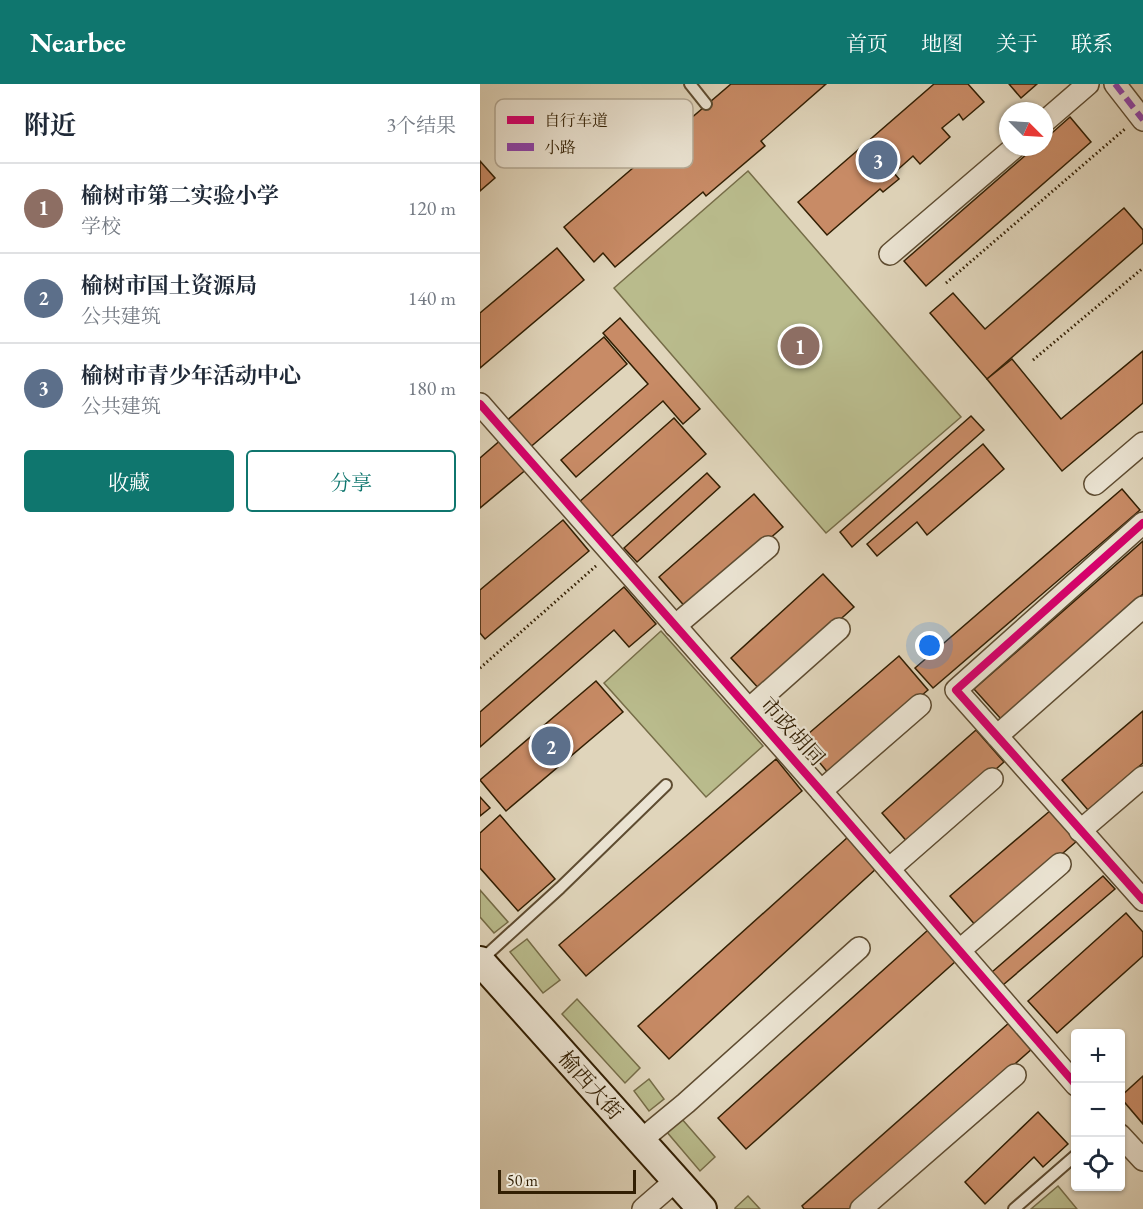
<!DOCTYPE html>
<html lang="zh">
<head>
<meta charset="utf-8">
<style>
	:root { --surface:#fff; --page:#f2f2f3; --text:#1f2937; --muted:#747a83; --line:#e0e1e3; --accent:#0f766e }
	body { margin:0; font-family:"EB Garamond","Noto Serif SC",serif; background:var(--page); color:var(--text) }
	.controls { position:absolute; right:18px; bottom:18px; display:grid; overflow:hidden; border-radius:6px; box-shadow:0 2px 4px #0004 }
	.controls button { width:54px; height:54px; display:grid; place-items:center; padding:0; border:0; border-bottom:2px solid var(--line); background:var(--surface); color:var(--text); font:30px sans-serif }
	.compass { position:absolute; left:519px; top:18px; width:54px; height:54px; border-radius:50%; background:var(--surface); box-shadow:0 2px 4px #0004; rotate:114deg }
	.scale { position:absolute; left:18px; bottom:15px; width:138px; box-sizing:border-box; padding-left:6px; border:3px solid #321f03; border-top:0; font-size:16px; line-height:21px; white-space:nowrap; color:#321f03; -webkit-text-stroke:4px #ebe4d3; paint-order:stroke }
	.you { position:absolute; left:450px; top:562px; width:21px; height:21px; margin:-15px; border:4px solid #fff; border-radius:50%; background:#1a73e8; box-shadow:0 0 0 9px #1a73e833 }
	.badge { display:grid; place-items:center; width:39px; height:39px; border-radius:50%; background:var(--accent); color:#fff; font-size:20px; font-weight:700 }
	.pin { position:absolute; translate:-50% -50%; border:3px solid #fff; box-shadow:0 2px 6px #0006 }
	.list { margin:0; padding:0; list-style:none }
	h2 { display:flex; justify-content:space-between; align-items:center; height:78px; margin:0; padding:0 24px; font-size:26px }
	h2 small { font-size:20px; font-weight:400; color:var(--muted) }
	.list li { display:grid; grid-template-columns:39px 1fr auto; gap:18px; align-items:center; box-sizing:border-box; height:90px; padding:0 24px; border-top:2px solid var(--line) }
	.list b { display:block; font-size:22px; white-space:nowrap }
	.list p { margin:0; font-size:20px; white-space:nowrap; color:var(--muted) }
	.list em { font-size:20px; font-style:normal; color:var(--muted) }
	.actions { display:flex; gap:12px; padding:18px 24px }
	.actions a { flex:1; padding:14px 0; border:2px solid var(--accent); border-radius:6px; text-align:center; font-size:21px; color:var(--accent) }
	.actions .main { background:var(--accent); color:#fff }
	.icon { flex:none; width:33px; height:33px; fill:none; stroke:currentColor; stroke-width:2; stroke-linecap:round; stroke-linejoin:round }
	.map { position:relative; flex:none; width:663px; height:1125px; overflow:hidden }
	header { display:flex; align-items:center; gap:36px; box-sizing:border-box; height:84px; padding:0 30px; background:var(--accent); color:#fff }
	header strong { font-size:28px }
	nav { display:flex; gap:33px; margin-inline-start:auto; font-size:21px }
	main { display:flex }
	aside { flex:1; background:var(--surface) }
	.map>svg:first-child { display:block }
</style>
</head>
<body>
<header>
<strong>Nearbee</strong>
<nav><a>首页</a><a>地图</a><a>关于</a><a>联系</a></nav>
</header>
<main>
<aside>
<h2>附近<small>3个结果</small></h2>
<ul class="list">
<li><span class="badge" style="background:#8d6e63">1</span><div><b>榆树市第二实验小学</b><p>学校</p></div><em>120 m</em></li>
<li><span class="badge" style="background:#5c6f8a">2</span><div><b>榆树市国土资源局</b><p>公共建筑</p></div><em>140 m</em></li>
<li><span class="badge" style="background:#5c6f8a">3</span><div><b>榆树市青少年活动中心</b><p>公共建筑</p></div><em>180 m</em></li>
</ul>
<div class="actions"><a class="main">收藏</a><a>分享</a></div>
</aside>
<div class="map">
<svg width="663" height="1125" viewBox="0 0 663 1125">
	<rect width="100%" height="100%" fill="#e0d5bb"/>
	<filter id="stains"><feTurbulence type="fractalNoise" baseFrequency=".00333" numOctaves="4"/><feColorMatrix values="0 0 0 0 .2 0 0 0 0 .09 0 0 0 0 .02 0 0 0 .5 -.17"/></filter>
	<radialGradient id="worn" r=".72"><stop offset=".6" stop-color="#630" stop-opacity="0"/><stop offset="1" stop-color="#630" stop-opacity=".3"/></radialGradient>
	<g fill="#b9bb8c" stroke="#766d48" stroke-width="1.5">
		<polygon points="268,87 481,333 346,449 134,204"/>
		<polygon points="181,547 283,662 226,713 124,599"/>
		<polygon points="0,806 28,838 14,849 0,833"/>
		<polygon points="47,855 80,896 63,909 30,868"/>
		<polygon points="97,915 160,984 145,999 82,930"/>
		<polygon points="169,995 184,1015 169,1027 154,1007"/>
		<polygon points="201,1034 235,1073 220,1087 186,1047"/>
		<polygon points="578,1102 597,1125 551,1125"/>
		<polygon points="268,1112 280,1125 255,1125 255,1124"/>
	</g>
	<g fill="#c88b66" stroke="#321f03" stroke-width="1.5">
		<polygon points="251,0 346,0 281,57 285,62 226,112 223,108 135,183 123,169 114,178 84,143"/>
		<polygon points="454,0 488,0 504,18 483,36 479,30 462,44 470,53 440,80 433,72 414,89 419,95 403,108 400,105 347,151 318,118"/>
		<polygon points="529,0 557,0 541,14"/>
		<polygon points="590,33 611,58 446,202 424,177 555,63 564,63 564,56"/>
		<polygon points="0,77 15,94 0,107"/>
		<polygon points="644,124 663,146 663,159 507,295 450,229 473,209 505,245"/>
		<polygon points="77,164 104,196 0,284 0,229"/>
		<polygon points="140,234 220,325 203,340 183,317 96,393 81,376 168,300 123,249"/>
		<polygon points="124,253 147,280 47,366 24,339"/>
		<polygon points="663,267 663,319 582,387 507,295 532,275 581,335"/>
		<polygon points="491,332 504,346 372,463 360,448"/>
		<polygon points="194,334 226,370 129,455 98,419"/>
		<polygon points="23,354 48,384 0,424 0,374"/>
		<polygon points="503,360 524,385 447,451 437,438 397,472 387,460"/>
		<polygon points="227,389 240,403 157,478 144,464"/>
		<polygon points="642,405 660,426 453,604 435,584"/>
		<polygon points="274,410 303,443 208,526 179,493"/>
		<polygon points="83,436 109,467 5,555 0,549 0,506"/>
		<polygon points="663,457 663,510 521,635 494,605"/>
		<polygon points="343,490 374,523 281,607 251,574"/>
		<polygon points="144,503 176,540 149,563 134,546 0,663 0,628"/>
		<polygon points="419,572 448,606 349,690 321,656"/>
		<polygon points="116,597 143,628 26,727 0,696"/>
		<polygon points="663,627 663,679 608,726 582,696"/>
		<polygon points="496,646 524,678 430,761 402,729"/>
		<polygon points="296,675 322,707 106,892 79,861"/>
		<polygon points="0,713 10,724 0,732"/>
		<polygon points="571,726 597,757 497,843 470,812"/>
		<polygon points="20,731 75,795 38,827 0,784 0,749"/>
		<polygon points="368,753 398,783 189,975 158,942"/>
		<polygon points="623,792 635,805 523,901 512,888"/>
		<polygon points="646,829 663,848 663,872 577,949 548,917"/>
		<polygon points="448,846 476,877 266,1065 238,1034"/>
		<polygon points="530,938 553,964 371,1125 324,1125 322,1122"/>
		<polygon points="663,992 663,1040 640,1013"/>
		<polygon points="558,1028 588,1060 563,1083 554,1073 505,1120 485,1098"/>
	</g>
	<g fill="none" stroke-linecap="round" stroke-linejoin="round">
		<defs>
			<g id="lane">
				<polyline points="210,0 226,20"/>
				<polyline points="1,876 80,804 186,701"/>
				<polyline points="534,1125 596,1071"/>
			</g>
			<g id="street">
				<polyline points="635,0 663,36"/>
				<polyline points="564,38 608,0"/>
				<polyline points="410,170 535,63"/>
				<polyline points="0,320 341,707 596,1001"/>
				<polyline points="615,400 663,359"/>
				<polyline points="663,439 476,606 663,816"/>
				<polyline points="195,542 288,463"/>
				<polyline points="269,625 359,545"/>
				<polyline points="517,652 663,523"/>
				<polyline points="341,707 440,621"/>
				<polyline points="600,747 663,693"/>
				<polyline points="409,785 512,695"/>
				<polyline points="480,866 580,780"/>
				<polyline points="640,1051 663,1076"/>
				<polyline points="160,1057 206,1019 379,864"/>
				<polyline points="163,1125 186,1105"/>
				<polyline points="381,1125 535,991"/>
			</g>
			<polyline id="secondary" points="0,877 222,1125"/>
		</defs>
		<use href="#lane" stroke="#5e4c31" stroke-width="14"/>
		<use href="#street" stroke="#5e4c31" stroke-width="24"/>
		<use href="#secondary" stroke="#321f03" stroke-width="32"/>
		<g stroke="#321f03" stroke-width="3" stroke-dasharray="1.5 3" stroke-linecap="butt">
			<polyline points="466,199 646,44"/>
			<polyline points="553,276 663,184"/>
			<polyline points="0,584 116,482"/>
		</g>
		<use href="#lane" stroke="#ebe4d3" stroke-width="10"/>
		<use href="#street" stroke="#ebe4d3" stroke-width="21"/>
		<use href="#secondary" stroke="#ebe4d3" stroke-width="28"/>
		<polyline stroke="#8e44ad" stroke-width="6" stroke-dasharray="12 6" stroke-linecap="butt" points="635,0 663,36"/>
		<defs>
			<g id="cycleway">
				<polyline points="0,320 341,707 596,1001"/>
				<polyline points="663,439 476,606 663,816"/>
			</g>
		</defs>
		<use href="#cycleway" stroke="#ebe4d3" stroke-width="11"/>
		<use href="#cycleway" stroke="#d6006c" stroke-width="8"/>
	</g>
	<g text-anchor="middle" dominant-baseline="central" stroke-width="4.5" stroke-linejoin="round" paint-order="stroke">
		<g font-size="21" fill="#321f03" stroke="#ebe4d3">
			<text transform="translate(313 647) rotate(48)">市政胡同</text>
			<text transform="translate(111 1001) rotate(48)">榆西大街</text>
		</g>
	</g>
	<rect x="15" y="15" width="198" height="69" rx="9" fill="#ebe4d3" stroke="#b4a995" stroke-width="1.5"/>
	<rect x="27" y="32" width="27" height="8" fill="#d6006c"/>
	<rect x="27" y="59" width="27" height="8" fill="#8e44ad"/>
	<g font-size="16" fill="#321f03">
		<text x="64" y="42">自行车道</text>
		<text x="64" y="69">小路</text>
	</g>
	<rect width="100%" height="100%" filter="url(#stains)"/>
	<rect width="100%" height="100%" fill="url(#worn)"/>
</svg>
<div class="controls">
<button>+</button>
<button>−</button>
<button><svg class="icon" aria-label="locate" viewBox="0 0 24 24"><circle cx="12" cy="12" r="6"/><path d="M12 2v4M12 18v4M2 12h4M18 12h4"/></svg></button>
</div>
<svg class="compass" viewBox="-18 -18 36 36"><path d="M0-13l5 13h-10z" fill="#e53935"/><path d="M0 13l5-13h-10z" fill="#747a83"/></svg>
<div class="scale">50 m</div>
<div class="you"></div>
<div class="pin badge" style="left:320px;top:262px;background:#8d6e63">1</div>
<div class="pin badge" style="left:71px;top:662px;background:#5c6f8a">2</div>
<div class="pin badge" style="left:398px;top:76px;background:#5c6f8a">3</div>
</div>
</main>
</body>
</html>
